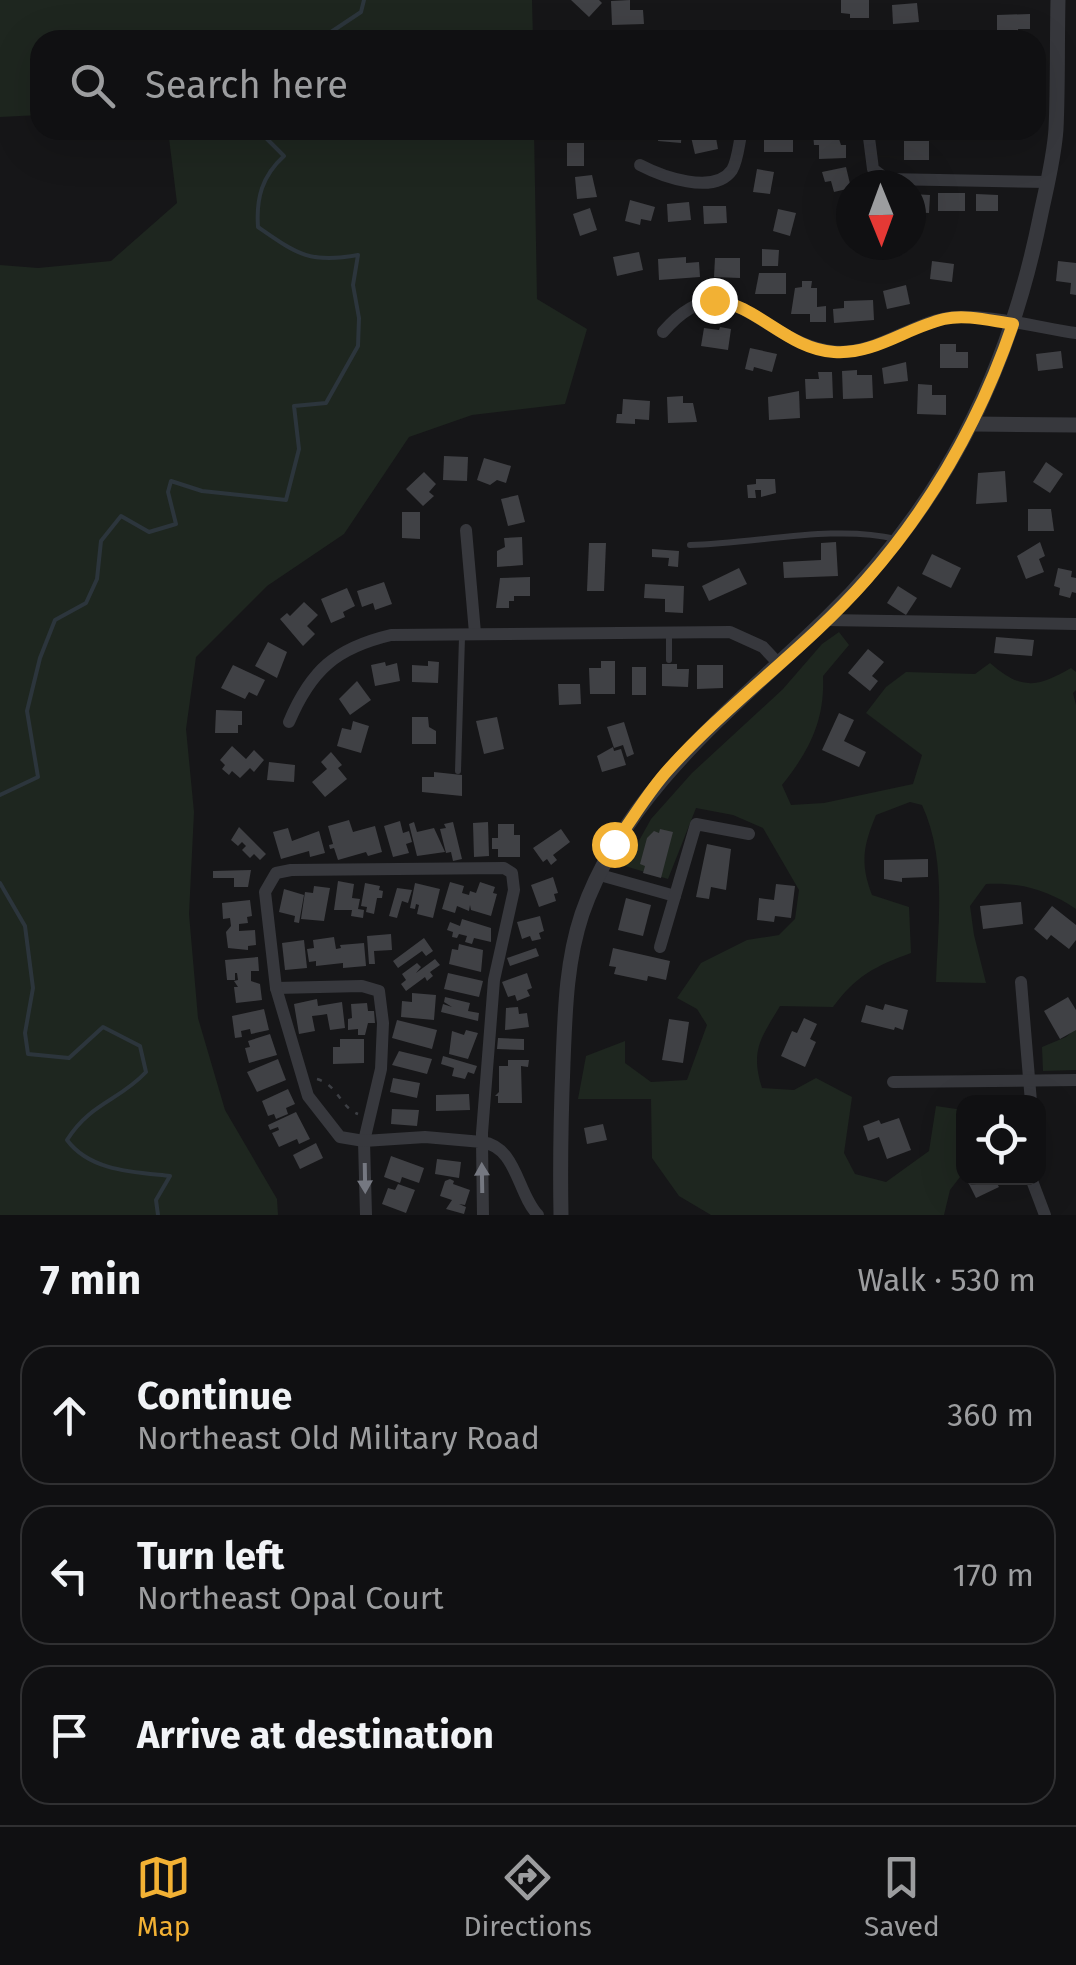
<!DOCTYPE html>
<html lang="en">
<head>
<meta charset="utf-8">
<style>
	:root { --surface:#101012; --page:#1e1e20; --text:#f1f3f6; --muted:#9c9d9f; --line:#303032; --accent:#f2b134 }
	body { margin:0; font-family:"Fira Sans",sans-serif; background:var(--page); color:var(--text) }
	.controls { position:absolute; right:30px; bottom:30px; display:grid; overflow:hidden; border-radius:20px; box-shadow:0 10px 40px #0002 }
	.controls button { width:90px; height:90px; display:grid; place-items:center; padding:0; border:0; border-bottom:2px solid var(--line); background:var(--surface); color:var(--text); font:50px sans-serif }
	.compass { position:absolute; left:836px; top:170px; width:90px; height:90px; border-radius:50%; background:var(--surface); box-shadow:0 10px 40px #0002; rotate:179deg }
	.stop { position:absolute; width:30px; height:30px; margin:-22px; border:8px solid #f2b134; border-radius:50%; background:#fff }
	.stop.end { background:#f2b134; border-color:#fff; box-shadow:0 2px 10px #0008 }
	.list { margin:0; padding:0; list-style:none }
	h2 { display:flex; justify-content:space-between; align-items:center; height:130px; margin:0; padding:0 40px; font-size:42px }
	h2 small { font-size:32px; font-weight:400; color:var(--muted) }
	.list li { display:grid; grid-template-columns:65px 1fr auto; gap:30px; align-items:center; box-sizing:border-box; height:140px; margin:0 20px 20px; padding:0 20px; border:2px solid var(--line); border-radius:30px }
	.list b { display:block; font-size:38px; white-space:nowrap }
	.list p { margin:0; font-size:32px; white-space:nowrap; color:var(--muted) }
	.list em { font-size:32px; font-style:normal; color:var(--muted) }
	.icon { flex:none; width:55px; height:55px; fill:none; stroke:currentColor; stroke-width:2; stroke-linecap:round; stroke-linejoin:round }
	.map { position:relative; flex:none; width:1076px; height:1215px; overflow:hidden }
	.search { position:absolute; background:var(--surface); box-shadow:0 10px 40px #0002; left:30px; right:30px; top:30px; height:110px; display:flex; align-items:center; gap:25px; box-sizing:border-box; padding:0 35px; border-radius:30px; color:var(--muted); font-size:38px }
	.sheet { height:610px; background:var(--surface) }
	nav { display:flex; justify-content:space-around; align-items:center; box-sizing:border-box; height:140px; border-top:2px solid var(--line); background:var(--surface); font-size:28px; color:var(--muted) }
	nav a { display:grid; justify-items:center; gap:5px }
	nav .on { color:var(--accent) }
	.map>svg:first-child { display:block }
</style>
</head>
<body>
<div class="map">
<svg width="1076" height="1215" viewBox="0 0 1076 1215">
	<rect width="100%" height="100%" fill="#161618"/>
	<g fill="#1e261f">
		<polygon points="0,0 532,0 533,40 40,40 40,115 0,117"/>
		<polygon points="168,130 534,130 537,299 587,329 565,404 472,415 409,437 344,534 267,586 196,657 186,729 194,812 189,914 198,1018 225,1110 277,1199 278,1215 0,1215 0,265 38,268 111,261 177,203"/>
		<path d="M 839,632 L 849,645 L 823,676 C 825,721 809,751 782,785 L 791,805 L 824,803 L 913,784 L 922,755 L 866,713 L 886,687 L 906,672 L 975,674 L 990,663 C 1021,690 1036,688 1071,668 L 1076,672 L 1076,690 L 1073,693 L 1076,705 L 1076,909 C 1048,890 1020,882 986,884 L 970,906 L 974,935 L 986,983 L 936,982 C 938,923 947,859 922,805 L 910,802 L 876,815 C 863,846 860,864 872,895 L 909,907 L 911,953 C 875,966 856,976 833,1007 L 780,1006 C 761,1038 750,1050 762,1088 L 794,1090 L 816,1078 L 852,1097 L 844,1153 L 855,1174 L 886,1182 L 929,1151 L 936,1106 L 963,1110 L 963,1173 L 950,1190 L 944,1215 L 711,1215 L 679,1196 L 652,1158 L 651,1099 L 578,1099 L 586,1056 L 625,1041 L 625,1063 L 651,1082 L 687,1080 L 707,1025 L 697,1009 L 677,998 L 701,963 L 747,940 L 779,935 L 795,919 L 799,890 L 763,828 L 733,815 L 696,808 L 668,879 L 625,866 L 651,819 L 692,773 L 783,689 L 822,644 Z"/>
		<polygon points="1076,1028 1076,1070 1043,1071 1042,1047 1066,1037"/>
	</g>
	<g fill="none" stroke-linecap="round" stroke-linejoin="round">
		<g stroke="#2c353c" stroke-width="4">
			<polyline points="319,40 361,12 364,0"/>
			<path d="M 0,795 L 38,777 L 27,711 L 40,658 L 55,620 L 86,603 L 97,579 L 101,541 L 121,516 L 149,532 L 176,524 L 168,492 L 171,481 L 202,491 L 286,500 L 299,449 L 294,406 L 326,403 L 358,346 L 359,318 L 353,285 L 358,255 C 310,264 297,254 258,227 C 256,198 262,176 284,156 L 262,134 L 262,130"/>
			<path d="M 0,883 L 25,926 L 33,988 L 25,1033 L 28,1054 L 69,1058 L 103,1027 L 140,1046 L 146,1072 C 119,1101 90,1103 67,1140 C 90,1171 133,1172 170,1176 L 156,1200 L 158,1215"/>
		</g>
	</g>
	<g fill="#404145">
		<polygon points="571,0 599,0 602,3 589,17"/>
		<polygon points="630,0 630,10 643,10 644,24 612,25 611,1"/>
		<polygon points="841,0 869,0 869,18 850,18 850,14 841,13"/>
		<polygon points="917,3 919,22 893,24 892,5"/>
		<polygon points="1030,14 1030,29 1018,29 1019,40 997,40 997,15"/>
		<polygon points="659,130 682,130 681,143 658,141"/>
		<polygon points="715,132 718,149 695,154 691,137"/>
		<rect x="764" y="132" width="29" height="20"/>
		<polygon points="813,133 837,133 841,145 846,145 846,158 819,159 819,145 814,145"/>
		<rect x="904" y="141" width="25" height="19"/>
		<rect x="567" y="143" width="17" height="23"/>
		<polygon points="846,167 851,188 834,192 831,181 825,182 822,172"/>
		<polygon points="757,169 774,172 770,194 753,192"/>
		<polygon points="592,175 597,197 577,199 575,177"/>
		<rect x="938" y="193" width="27" height="18"/>
		<polygon points="911,194 930,195 929,213 911,212"/>
		<polygon points="976,194 998,195 998,211 976,211"/>
		<polygon points="630,200 655,207 651,221 641,219 640,225 625,221"/>
		<polygon points="689,202 691,220 668,222 667,204"/>
		<polygon points="703,206 726,206 727,223 704,224"/>
		<polygon points="590,208 597,230 580,236 573,214"/>
		<polygon points="778,209 796,213 790,236 773,231"/>
		<polygon points="762,249 779,250 778,266 762,266"/>
		<polygon points="639,252 643,270 617,276 613,257"/>
		<polygon points="686,257 686,263 699,262 700,277 659,280 658,259"/>
		<polygon points="715,258 740,258 740,278 714,277"/>
		<polygon points="932,261 954,264 952,282 930,279"/>
		<polygon points="1058,261 1076,263 1076,295 1070,294 1071,283 1056,281"/>
		<polygon points="759,273 786,273 786,294 755,294"/>
		<polygon points="802,281 812,281 811,288 817,288 817,307 826,306 826,322 810,322 810,314 791,314 795,288 802,287"/>
		<polygon points="906,285 910,304 887,309 883,291"/>
		<polygon points="873,300 874,320 834,323 833,309 844,308 844,301"/>
		<polygon points="720,327 731,329 728,350 701,346 704,328 719,330"/>
		<polygon points="940,344 956,344 956,352 968,352 968,368 940,368"/>
		<polygon points="750,348 777,354 772,372 754,367 753,371 745,369"/>
		<polygon points="1061,351 1063,368 1038,371 1036,354"/>
		<polygon points="906,362 908,381 884,384 882,368"/>
		<polygon points="857,370 857,375 872,375 873,398 843,399 842,371"/>
		<polygon points="818,372 832,372 833,398 806,399 805,379 819,379"/>
		<polygon points="918,384 932,385 932,395 946,395 946,415 917,414"/>
		<polygon points="799,391 800,418 769,420 768,397"/>
		<polygon points="683,396 683,403 693,403 697,422 668,423 667,397"/>
		<polygon points="623,399 650,401 649,420 635,419 635,424 616,423 617,414 622,414"/>
		<polygon points="444,456 468,457 467,481 443,480"/>
		<polygon points="484,458 511,466 506,483 497,480 490,485 477,480"/>
		<polygon points="1046,462 1063,474 1050,493 1033,482"/>
		<polygon points="1005,471 1007,502 976,504 978,473"/>
		<polygon points="424,472 436,484 429,492 434,496 423,506 406,489"/>
		<polygon points="756,479 775,479 776,493 761,497 761,490 755,490 756,498 748,498 747,485 756,484"/>
		<polygon points="518,495 525,522 508,526 501,499"/>
		<polygon points="1028,509 1051,509 1054,531 1028,531"/>
		<polygon points="402,512 420,512 420,539 402,538"/>
		<polygon points="522,537 523,565 497,567 497,551 505,547 504,538"/>
		<polygon points="836,542 838,576 784,578 783,562 821,560 821,543"/>
		<polygon points="1040,542 1045,556 1039,559 1044,572 1026,579 1017,556"/>
		<polygon points="589,543 606,543 604,591 587,591"/>
		<polygon points="652,549 679,551 678,567 668,566 669,558 652,557"/>
		<polygon points="932,554 961,568 951,588 922,574"/>
		<polygon points="739,568 747,584 709,601 702,586"/>
		<polygon points="1058,568 1072,571 1071,577 1076,578 1076,593 1072,592 1070,598 1059,595 1060,588 1054,586"/>
		<polygon points="530,577 530,596 514,596 514,601 509,601 509,608 496,608 500,578"/>
		<polygon points="384,582 392,604 375,610 373,603 362,607 357,591"/>
		<polygon points="645,584 684,586 683,613 665,612 665,599 644,598"/>
		<polygon points="898,586 917,598 906,615 887,603"/>
		<polygon points="347,588 355,606 343,612 345,617 331,623 321,599"/>
		<polygon points="304,602 318,615 307,626 315,634 303,646 280,619 287,613 290,616"/>
		<polygon points="996,637 1034,640 1032,656 994,653"/>
		<polygon points="268,642 287,652 277,678 255,666"/>
		<polygon points="868,649 884,662 872,676 878,681 870,691 848,673"/>
		<polygon points="428,661 439,662 438,683 412,682 412,665 428,666"/>
		<polygon points="601,661 615,661 615,694 590,694 589,668 601,668"/>
		<polygon points="385,662 386,666 397,663 400,681 375,686 371,665"/>
		<polygon points="662,664 677,664 677,669 689,669 688,687 662,686"/>
		<polygon points="233,665 265,680 257,696 249,692 245,699 221,688"/>
		<polygon points="697,665 723,665 723,688 697,689"/>
		<rect x="632" y="667" width="14" height="28"/>
		<polygon points="357,681 371,700 350,715 339,699"/>
		<polygon points="558,684 580,684 581,704 559,705"/>
		<polygon points="216,710 242,711 242,725 238,725 238,733 215,733"/>
		<polygon points="839,713 854,720 844,741 866,752 859,767 822,750"/>
		<polygon points="412,717 428,717 429,727 436,731 436,744 412,744"/>
		<polygon points="497,717 504,749 484,754 476,721"/>
		<polygon points="353,721 369,726 361,753 337,746 342,728 351,730"/>
		<polygon points="624,722 634,754 627,757 623,745 614,748 607,727"/>
		<polygon points="232,746 246,759 254,750 264,760 254,772 250,768 240,778 232,771 229,775 222,769 225,765 220,760"/>
		<polygon points="613,747 614,751 621,749 626,765 602,772 597,756"/>
		<polygon points="331,752 342,765 338,768 347,779 325,797 312,782 327,769 321,762"/>
		<polygon points="269,762 295,765 294,782 267,780"/>
		<polygon points="434,772 462,775 462,796 422,792 422,777 434,777"/>
		<polygon points="349,820 353,832 375,826 382,852 368,856 366,852 338,860 334,848 330,849 329,845 333,844 328,826"/>
		<polygon points="400,821 403,833 409,831 412,842 406,844 409,853 393,857 384,826"/>
		<polygon points="414,822 417,832 434,828 445,852 417,856 409,824"/>
		<polygon points="453,822 462,859 453,861 451,852 446,853 440,829 446,828 444,824"/>
		<polygon points="488,822 489,856 474,857 473,823"/>
		<polygon points="498,824 514,824 514,835 520,835 520,857 498,857 498,849 492,849 492,838 498,838"/>
		<polygon points="239,827 266,854 260,860 254,854 250,858 242,850 246,846 242,842 238,846 231,840"/>
		<polygon points="288,828 292,841 319,831 325,853 310,857 309,851 281,859 273,832"/>
		<polygon points="561,829 570,842 553,855 557,860 551,865 547,859 543,862 533,848"/>
		<polygon points="660,829 673,832 661,878 643,873 645,866 640,864 647,838 654,831 659,833"/>
		<polygon points="707,844 731,849 726,890 711,887 709,899 696,897"/>
		<polygon points="928,859 928,877 902,878 902,882 884,879 884,860"/>
		<polygon points="251,870 248,887 234,887 234,878 213,878 213,871"/>
		<polygon points="553,877 558,893 554,894 556,901 539,907 531,885"/>
		<polygon points="338,881 354,884 352,898 360,899 358,909 364,910 363,918 351,916 352,910 334,910"/>
		<polygon points="450,882 464,886 462,893 469,895 470,891 476,893 480,882 495,887 493,893 497,894 491,916 471,910 470,905 469,911 457,906 455,913 442,909"/>
		<polygon points="365,883 380,886 379,890 383,891 382,898 377,898 374,914 366,912 367,907 361,906"/>
		<polygon points="415,883 440,889 433,918 417,914 419,905 416,904 415,909 410,908"/>
		<polygon points="776,884 795,886 791,918 775,916 774,922 757,920 759,898 774,900"/>
		<polygon points="314,886 330,888 324,921 301,919 305,892 313,893"/>
		<polygon points="397,888 412,890 408,903 402,901 397,918 389,916"/>
		<polygon points="284,889 304,895 299,923 294,922 295,916 279,912"/>
		<polygon points="626,898 651,905 643,936 618,930"/>
		<polygon points="250,900 252,916 247,917 248,923 239,924 239,931 255,930 256,945 248,946 248,950 228,948 226,932 231,926 230,918 223,919 222,903"/>
		<polygon points="1021,902 1023,924 983,929 980,906"/>
		<polygon points="1052,906 1076,925 1076,940 1069,949 1051,935 1047,940 1034,929"/>
		<polygon points="540,916 544,931 539,933 541,939 532,941 530,936 522,939 517,922"/>
		<polygon points="462,919 491,928 491,942 474,938 472,944 465,942 467,936 459,934 457,938 452,937 453,932 447,930 450,922 460,926"/>
		<polygon points="391,934 392,950 374,951 375,964 369,964 367,936"/>
		<polygon points="334,937 336,949 341,948 340,945 364,943 366,966 343,968 343,963 316,966 316,961 309,962 307,949 314,948 313,940"/>
		<polygon points="424,938 433,951 426,956 422,951 398,968 393,961"/>
		<polygon points="304,940 307,968 285,970 282,943"/>
		<polygon points="459,944 483,950 481,972 449,964 452,949 458,950"/>
		<polygon points="536,948 539,956 510,966 507,958"/>
		<polygon points="613,948 670,961 666,980 648,976 647,981 614,974 616,967 609,966"/>
		<polygon points="258,957 259,971 251,971 251,981 260,984 262,1000 236,1003 234,987 238,987 234,981 238,980 237,973 235,973 235,980 227,980 225,960"/>
		<polygon points="435,959 440,965 430,972 433,976 427,981 425,977 406,991 401,984 406,980 402,974 417,963 421,967 416,973"/>
		<polygon points="448,973 483,981 479,997 444,989"/>
		<polygon points="527,973 532,988 527,990 530,996 517,1001 515,995 508,997 502,982"/>
		<polygon points="412,993 436,995 434,1020 401,1017 402,1001 412,1002"/>
		<polygon points="445,997 470,1003 468,1011 479,1013 478,1021 441,1012 443,1004 452,1007 444,1002"/>
		<polygon points="1068,997 1076,1010 1076,1030 1060,1039 1044,1011"/>
		<polygon points="317,999 318,1006 342,1002 345,1028 330,1030 327,1014 321,1015 312,1016 315,1031 299,1034 294,1004"/>
		<polygon points="367,1003 368,1011 374,1011 375,1023 368,1023 365,1035 358,1035 358,1029 348,1030 348,1019 352,1018 351,1004"/>
		<polygon points="885,1004 908,1010 903,1030 895,1027 894,1030 861,1022 866,1005 883,1010"/>
		<polygon points="518,1007 519,1014 527,1013 529,1027 505,1030 506,1008"/>
		<polygon points="264,1009 269,1030 251,1034 250,1029 241,1031 242,1037 235,1038 232,1016"/>
		<polygon points="804,1018 817,1024 810,1039 816,1042 805,1067 781,1056 792,1031 797,1033"/>
		<polygon points="669,1019 689,1022 683,1063 662,1060"/>
		<polygon points="397,1020 437,1030 432,1049 392,1038"/>
		<polygon points="466,1030 478,1033 468,1059 449,1054 452,1031 464,1035"/>
		<polygon points="270,1034 277,1055 249,1063 245,1048 250,1047 248,1041"/>
		<polygon points="498,1038 524,1039 524,1050 497,1049"/>
		<polygon points="340,1039 364,1039 364,1063 333,1064 333,1047 340,1047"/>
		<polygon points="399,1051 432,1059 427,1074 392,1065"/>
		<polygon points="443,1056 477,1066 474,1074 468,1072 465,1079 452,1076 454,1068 441,1064"/>
		<polygon points="278,1059 286,1080 257,1092 247,1072"/>
		<polygon points="508,1060 529,1060 528,1067 521,1066 522,1103 498,1103 498,1096 495,1096 499,1092 499,1066 508,1066"/>
		<polygon points="393,1078 420,1083 417,1098 390,1092"/>
		<polygon points="288,1089 295,1104 286,1108 288,1114 276,1119 274,1114 268,1116 262,1101"/>
		<polygon points="469,1094 470,1110 436,1111 436,1095"/>
		<polygon points="392,1109 419,1110 417,1126 391,1124"/>
		<polygon points="296,1112 310,1139 299,1144 297,1139 279,1147 272,1133 279,1130 278,1127 270,1130 268,1125"/>
		<polygon points="899,1118 911,1150 887,1159 879,1137 868,1141 863,1126 879,1120 881,1124"/>
		<polygon points="603,1124 607,1140 587,1144 584,1128"/>
		<polygon points="316,1143 323,1158 300,1169 293,1155"/>
		<polygon points="391,1156 424,1168 419,1183 402,1177 400,1183 384,1177"/>
		<polygon points="437,1159 461,1162 459,1178 435,1174"/>
		<polygon points="966,1178 994,1178 999,1187 976,1198"/>
		<polygon points="450,1179 454,1181 453,1184 470,1190 465,1205 459,1204 466,1207 464,1214 446,1209 452,1200 440,1196 445,1181"/>
		<polygon points="398,1184 415,1190 406,1213 382,1204 388,1188 395,1190"/>
	</g>
	<g fill="none" stroke-linecap="round" stroke-linejoin="round">
		<path stroke="#3d3f44" stroke-width="2.5" stroke-dasharray="5 8" stroke-linecap="butt" d="M 317,1079 C 338,1085 340,1107 358,1114"/>
		<g stroke="#37383d" stroke-width="6">
			<path d="M 690,545 C 756,544 833,524 896,539"/>
			<polyline points="669,660 669,632"/>
			<polyline points="458,771 462,637"/>
		</g>
		<g stroke="#37383d" stroke-width="12">
			<polyline points="868,130 873,169 886,179 1047,182"/>
			<path d="M 640,165 C 661,176 714,196 732,170 C 738,160 739,142 742,130"/>
			<path d="M 663,332 C 727,257 759,341 830,351 C 873,357 906,325 947,318 C 980,312 1041,328 1076,333"/>
			<polyline points="466,530 475,633"/>
			<polyline points="825,620 1076,624"/>
			<path d="M 289,722 C 311,670 336,648 391,635 L 730,632 L 763,647 L 779,664"/>
			<polyline points="600,875 675,896"/>
			<polyline points="660,947 696,824 749,834"/>
			<polyline points="1021,982 1031,1102"/>
			<polyline points="276,988 362,986 379,991 383,1023 381,1069 364,1141 366,1215"/>
			<polyline points="893,1082 1076,1080"/>
			<polyline points="1031,1178 1045,1215"/>
			<path d="M 483,1215 L 482,1142 L 482,1133 L 494,980 L 514,890 L 512,873 L 504,868 L 291,870 L 276,873 L 265,892 L 276,988 L 308,1096 L 340,1137 L 364,1141 L 425,1137 L 482,1142 C 517,1147 517,1193 538,1215"/>
		</g>
		<g stroke="#37383d" stroke-width="15">
			<polyline points="973,424 1076,425"/>
			<path d="M 561,1215 C 560,1164 561,1114 563,1063 C 565,1013 566,962 582,914 C 625,790 735,707 826,619 C 942,507 1008,376 1040,218 C 1046,189 1054,159 1056,129 C 1058,86 1057,43 1058,0"/>
		</g>
	</g>
	<defs><path id="oneway-solid" d="M-6-.8H1V-3.2L6.5 0L1 3.2V.8H-6Z" transform="scale(2.5)"/></defs>
	<g fill="#757881">
		<use href="#oneway-solid" transform="translate(365 1178) rotate(89)"/>
		<use href="#oneway-solid" transform="translate(482 1178) rotate(-91)"/>
	</g>
	<g fill="none" stroke-linecap="round" stroke-linejoin="round">
		<path stroke="#f2b134" stroke-width="12" d="M 614,844 C 632,820 648,792 668,770 C 729,702 806,648 866,580 C 932,505 981,418 1013,324 C 991,321 966,314 944,319 C 906,328 874,355 834,352 C 787,349 758,305 714,300"/>
	</g>
</svg>
<div class="controls">
<button><svg class="icon" aria-label="locate" viewBox="0 0 24 24"><circle cx="12" cy="12" r="6"/><path d="M12 2v4M12 18v4M2 12h4M18 12h4"/></svg></button>
</div>
<svg class="compass" viewBox="-18 -18 36 36"><path d="M0-13l5 13h-10z" fill="#e53935"/><path d="M0 13l5-13h-10z" fill="#9c9d9f"/></svg>
<div class="stop" style="left:614px;top:844px"></div>
<div class="stop end" style="left:714px;top:300px"></div>
<div class="search"><svg class="icon" aria-label="search" viewBox="0 0 24 24"><circle cx="10" cy="10" r="6"/><path d="M15 15l6 6"/></svg>Search here</div>
</div>
<section class="sheet">
<h2>7 min<small>Walk · 530 m</small></h2>
<ul class="list">
<li><svg class="icon" aria-label="ahead" viewBox="0 0 24 24"><path d="M12 20V5M6 11l6-6 6 6"/></svg><div><b>Continue</b><p>Northeast Old Military Road</p></div><em>360 m</em></li>
<li><svg class="icon" aria-label="left" viewBox="0 0 24 24"><path d="M17 20v-9H6M10 6l-5 5 5 5"/></svg><div><b>Turn left</b><p>Northeast Opal Court</p></div><em>170 m</em></li>
<li><svg class="icon" aria-label="arrive" viewBox="0 0 24 24"><path d="M6 21V4h12l-3 4 3 4H6"/></svg><div><b>Arrive at destination</b></div></li>
</ul>
</section>
<nav>
<a class="on"><svg class="icon" aria-label="map" viewBox="0 0 24 24"><path d="M3 6l6-2 6 2 6-2v14l-6 2-6-2-6 2zM9 4v14M15 6v14"/></svg>Map</a>
<a><svg class="icon" aria-label="directions" viewBox="0 0 24 24"><path d="M12 3l9 9-9 9-9-9zM9 14v-3h6M13 9l2 2-2 2"/></svg>Directions</a>
<a><svg class="icon" aria-label="saved" viewBox="0 0 24 24"><path d="M7 4h10v16l-5-4-5 4z"/></svg>Saved</a>
</nav>
</body>
</html>
